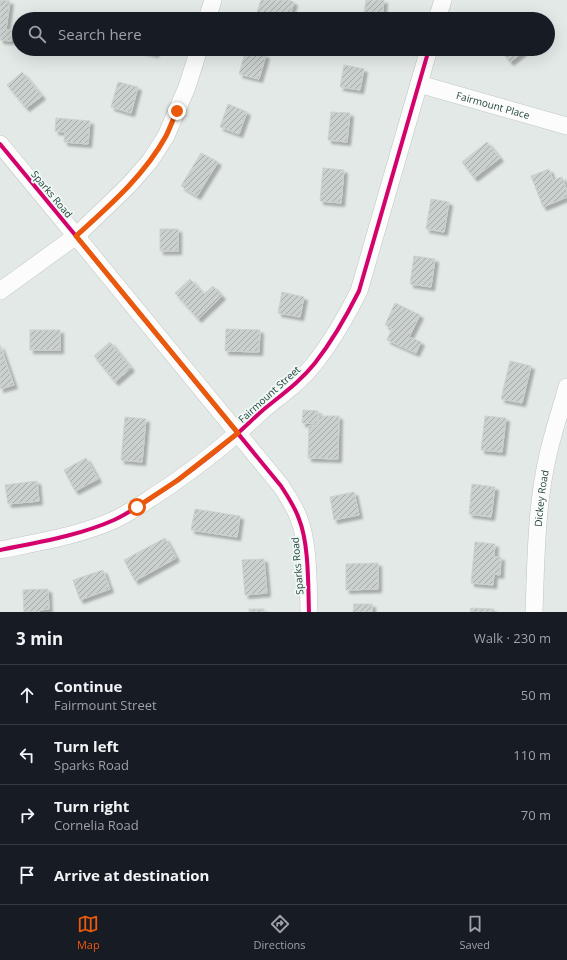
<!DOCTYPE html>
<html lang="en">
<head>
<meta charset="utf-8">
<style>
	:root { --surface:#171b24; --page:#242831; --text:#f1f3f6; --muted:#9ea1a6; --line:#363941; --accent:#ea580c }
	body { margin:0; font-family:"Open Sans",sans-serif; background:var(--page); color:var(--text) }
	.stop { position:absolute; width:12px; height:12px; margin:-9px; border:3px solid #ea580c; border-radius:50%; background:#fff }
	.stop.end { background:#ea580c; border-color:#fff; box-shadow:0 1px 4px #0008 }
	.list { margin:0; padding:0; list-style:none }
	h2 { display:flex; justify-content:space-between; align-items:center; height:52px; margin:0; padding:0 16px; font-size:17px }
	h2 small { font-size:13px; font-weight:400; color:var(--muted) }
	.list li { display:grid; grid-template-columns:26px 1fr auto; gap:12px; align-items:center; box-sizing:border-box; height:60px; padding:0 16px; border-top:1px solid var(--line) }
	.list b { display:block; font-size:15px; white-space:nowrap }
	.list p { margin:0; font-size:13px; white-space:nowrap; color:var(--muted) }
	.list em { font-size:13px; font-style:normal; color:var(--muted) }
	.icon { flex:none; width:22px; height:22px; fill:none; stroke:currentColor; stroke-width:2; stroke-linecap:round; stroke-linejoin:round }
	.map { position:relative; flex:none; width:567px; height:612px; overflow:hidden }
	.search { position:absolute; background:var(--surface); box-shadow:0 4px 16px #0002; left:12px; right:12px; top:12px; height:44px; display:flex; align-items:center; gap:10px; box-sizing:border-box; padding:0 14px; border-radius:22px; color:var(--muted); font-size:15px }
	.sheet { height:292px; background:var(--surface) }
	nav { display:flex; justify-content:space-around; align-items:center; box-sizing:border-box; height:56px; border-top:1px solid var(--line); background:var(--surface); font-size:11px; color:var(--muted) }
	nav a { display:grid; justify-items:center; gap:2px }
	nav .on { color:var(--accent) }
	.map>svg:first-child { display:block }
</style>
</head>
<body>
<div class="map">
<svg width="567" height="612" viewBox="0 0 567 612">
	<defs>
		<pattern id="building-hatch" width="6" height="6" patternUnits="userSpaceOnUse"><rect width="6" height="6" fill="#c9d0cd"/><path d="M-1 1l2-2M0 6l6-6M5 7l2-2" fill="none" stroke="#a3aaa7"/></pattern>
		<filter id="shadow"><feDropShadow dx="3.5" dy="3.5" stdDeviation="1" flood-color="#0004"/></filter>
	</defs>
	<rect width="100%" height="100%" fill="#e2e9e6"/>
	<g fill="url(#building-hatch)" stroke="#cbd2cf" filter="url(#shadow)">
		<polygon points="0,0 10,1 6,30 12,30 11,41 0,40"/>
		<polygon points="261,0 288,0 294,2 289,19 269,19 256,15"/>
		<polygon points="366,0 384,0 382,19 363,19"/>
		<polygon points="134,49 156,49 155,54"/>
		<polygon points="246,49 266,55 259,79 239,74"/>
		<polygon points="500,49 527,49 510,62"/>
		<polygon points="344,65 364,69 360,90 340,87"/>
		<polygon points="22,72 42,96 26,108 7,85"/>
		<polygon points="118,82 138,87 131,113 111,107"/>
		<polygon points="228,104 247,112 239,134 220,127"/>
		<polygon points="331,112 350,113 347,142 328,140"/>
		<polygon points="56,118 90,121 88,144 64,142 65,132 55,131"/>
		<polygon points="487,142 500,158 474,178 462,162"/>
		<polygon points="201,153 218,162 197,196 181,186"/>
		<polygon points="323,168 344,170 341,203 320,201"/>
		<polygon points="549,169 553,180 562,177 567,191 567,197 543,207 531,176"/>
		<polygon points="431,199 449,202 444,232 426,229"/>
		<rect x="160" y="229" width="18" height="22"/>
		<polygon points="414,256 435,259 431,287 410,284"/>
		<polygon points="190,279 204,294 213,286 222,296 198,319 175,293"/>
		<polygon points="282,292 304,297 300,317 278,313"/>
		<polygon points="395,303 420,315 409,337 421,342 416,353 387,340 392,328 385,325"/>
		<polygon points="226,329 260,330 259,352 225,351"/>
		<rect x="30" y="330" width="30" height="20"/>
		<polygon points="110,342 131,368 115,382 94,356"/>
		<polygon points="0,345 14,385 0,389"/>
		<polygon points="510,361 531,366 522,403 501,399"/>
		<polygon points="303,410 318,411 317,424 302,423"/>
		<polygon points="319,416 339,416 338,459 308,458 309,426 318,426"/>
		<polygon points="485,416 506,418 502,452 481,450"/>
		<polygon points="125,417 146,419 142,462 121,460"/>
		<polygon points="86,458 98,479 75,491 64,470"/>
		<polygon points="37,481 39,501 8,504 5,485"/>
		<polygon points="472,484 495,487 491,517 469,514"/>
		<polygon points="354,492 359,515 334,520 330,497"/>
		<polygon points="195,509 240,516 237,537 191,530"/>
		<polygon points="165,538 176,558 135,581 124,560"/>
		<polygon points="475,542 495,544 494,557 501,557 500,575 494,574 493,585 471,583"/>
		<polygon points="264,559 267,593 245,595 242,560"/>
		<polygon points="378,563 378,589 346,590 346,564"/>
		<polygon points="103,570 110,589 80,600 73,580"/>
		<polygon points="48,589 49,609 39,610 39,612 24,612 23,590"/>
		<polygon points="354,604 372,604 372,612 353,612"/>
		<polygon points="471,608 494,609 494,612 470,612"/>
		<rect x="249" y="609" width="15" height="3"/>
	</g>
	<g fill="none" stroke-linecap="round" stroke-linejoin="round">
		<defs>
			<g id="street">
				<polyline points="207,19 213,0"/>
				<polyline points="437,19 443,0"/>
				<path id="s1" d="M 419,84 L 567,126"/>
				<path d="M 0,144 L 76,236 L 281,486 C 288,497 295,507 299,519 C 309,544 308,584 309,612"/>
				<polyline points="0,291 76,236 129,185 150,161 166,136 187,87 199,49"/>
				<path d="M 0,550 C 39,542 78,536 114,520 C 127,514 139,506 151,498 C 181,479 211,456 238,433 C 247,425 255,417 263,410 C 281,395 300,382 315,363 C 333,340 346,317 359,291 L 429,49"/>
				<path id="s2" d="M 534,612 C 536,560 536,506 548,455 C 553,432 561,409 567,387"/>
			</g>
		</defs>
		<use href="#street" stroke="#bfc6c3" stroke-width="18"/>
		<use href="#street" stroke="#fbfcfb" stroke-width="17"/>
		<defs>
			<g id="cycleway">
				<path d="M 0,144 L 76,236 L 281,486 C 288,497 295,507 299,519 C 309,544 308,584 309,612"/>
				<path d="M 0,550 C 39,542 78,536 114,520 C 127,514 139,506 151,498 C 181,479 211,456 238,433 C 247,425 255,417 263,410 C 281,395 300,382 315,363 C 333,340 346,317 359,291 L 429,49"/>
			</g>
		</defs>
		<use href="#cycleway" stroke="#f0f8f5" stroke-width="6"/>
		<use href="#cycleway" stroke="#d6006c" stroke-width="4"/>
	</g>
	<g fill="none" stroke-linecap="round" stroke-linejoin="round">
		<path stroke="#ea580c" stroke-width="5" d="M 137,507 L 178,480 L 238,433 L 76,236 C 109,206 144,176 166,136 C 170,128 173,119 177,111"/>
	</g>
	<g text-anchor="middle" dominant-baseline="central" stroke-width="3.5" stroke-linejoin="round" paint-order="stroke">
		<g font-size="10" fill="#1e3e38" stroke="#f0f8f5">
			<text stroke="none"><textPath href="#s1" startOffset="77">Fairmount Place</textPath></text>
			<text transform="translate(52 194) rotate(50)">Sparks Road</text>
			<text transform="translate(269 394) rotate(-42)">Fairmount Street</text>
			<text stroke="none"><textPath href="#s2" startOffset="114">Dickey Road</textPath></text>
			<text transform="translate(297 566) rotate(-95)">Sparks Road</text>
		</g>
	</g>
</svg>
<div class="stop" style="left:137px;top:507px"></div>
<div class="stop end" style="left:177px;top:111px"></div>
<div class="search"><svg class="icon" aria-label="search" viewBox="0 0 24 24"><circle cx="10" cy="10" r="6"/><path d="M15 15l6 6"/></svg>Search here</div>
</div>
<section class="sheet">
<h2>3 min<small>Walk · 230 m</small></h2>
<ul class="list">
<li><svg class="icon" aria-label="ahead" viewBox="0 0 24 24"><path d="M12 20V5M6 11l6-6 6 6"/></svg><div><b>Continue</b><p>Fairmount Street</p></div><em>50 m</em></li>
<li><svg class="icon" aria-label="left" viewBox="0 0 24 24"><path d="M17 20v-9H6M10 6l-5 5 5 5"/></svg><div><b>Turn left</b><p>Sparks Road</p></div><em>110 m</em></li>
<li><svg class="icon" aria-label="right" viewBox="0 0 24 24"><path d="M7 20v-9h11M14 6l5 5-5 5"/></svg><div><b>Turn right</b><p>Cornelia Road</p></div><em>70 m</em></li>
<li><svg class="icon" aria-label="arrive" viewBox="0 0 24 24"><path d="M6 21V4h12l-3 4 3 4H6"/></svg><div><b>Arrive at destination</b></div></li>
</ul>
</section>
<nav>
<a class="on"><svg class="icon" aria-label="map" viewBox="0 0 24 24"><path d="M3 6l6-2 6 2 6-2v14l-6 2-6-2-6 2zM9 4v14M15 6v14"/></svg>Map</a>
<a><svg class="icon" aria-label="directions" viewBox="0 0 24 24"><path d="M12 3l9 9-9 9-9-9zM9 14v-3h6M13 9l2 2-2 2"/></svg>Directions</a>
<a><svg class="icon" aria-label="saved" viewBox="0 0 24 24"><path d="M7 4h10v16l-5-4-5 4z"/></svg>Saved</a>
</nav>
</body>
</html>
